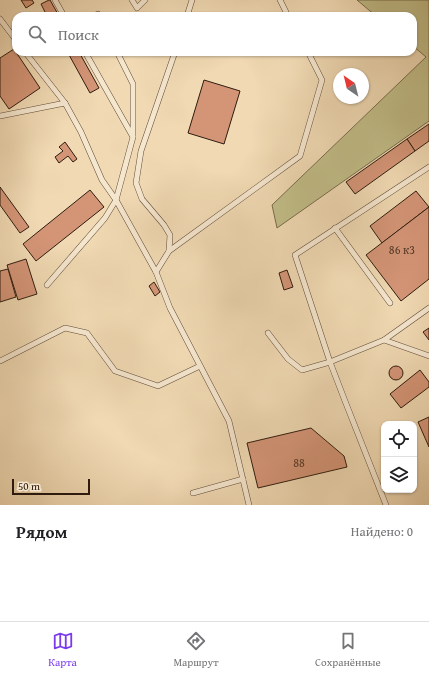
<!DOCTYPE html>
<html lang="ru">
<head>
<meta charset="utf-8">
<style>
	:root { --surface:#fff; --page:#f2f2f2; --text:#202124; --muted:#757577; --line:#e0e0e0; --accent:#7c3aed }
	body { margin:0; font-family:"Gentium Book Plus",serif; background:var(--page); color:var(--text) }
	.controls { position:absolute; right:12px; bottom:12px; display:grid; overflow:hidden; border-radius:8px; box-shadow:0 1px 3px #0004 }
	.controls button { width:36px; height:36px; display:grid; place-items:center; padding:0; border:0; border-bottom:1px solid var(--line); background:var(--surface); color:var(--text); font:20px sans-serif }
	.compass { position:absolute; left:333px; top:68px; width:36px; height:36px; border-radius:50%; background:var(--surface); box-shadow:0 1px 3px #0004; rotate:325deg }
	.scale { position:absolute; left:12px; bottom:10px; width:78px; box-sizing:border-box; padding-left:4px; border:2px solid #2f1c0f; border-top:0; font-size:11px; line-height:14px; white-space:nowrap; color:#2f1c0f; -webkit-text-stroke:3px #f5e6ce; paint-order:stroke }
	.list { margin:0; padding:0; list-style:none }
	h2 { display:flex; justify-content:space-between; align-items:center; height:52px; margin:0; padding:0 16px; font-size:17px }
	h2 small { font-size:13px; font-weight:400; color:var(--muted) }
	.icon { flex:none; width:22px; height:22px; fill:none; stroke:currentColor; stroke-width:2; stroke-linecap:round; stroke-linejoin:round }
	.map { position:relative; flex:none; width:429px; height:505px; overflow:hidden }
	.search { position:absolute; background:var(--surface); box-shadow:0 1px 3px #0004; left:12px; right:12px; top:12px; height:44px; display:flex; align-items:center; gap:10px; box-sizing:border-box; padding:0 14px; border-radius:12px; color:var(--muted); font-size:15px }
	.sheet { height:116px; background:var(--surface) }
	nav { display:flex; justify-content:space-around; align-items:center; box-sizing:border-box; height:56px; border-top:1px solid var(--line); background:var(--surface); font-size:11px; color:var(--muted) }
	nav a { display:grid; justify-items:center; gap:2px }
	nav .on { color:var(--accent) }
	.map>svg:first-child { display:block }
</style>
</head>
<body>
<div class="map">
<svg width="429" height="505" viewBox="0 0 429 505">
	<rect width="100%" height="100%" fill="#f0d9b3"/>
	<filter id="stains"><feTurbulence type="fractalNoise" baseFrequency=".005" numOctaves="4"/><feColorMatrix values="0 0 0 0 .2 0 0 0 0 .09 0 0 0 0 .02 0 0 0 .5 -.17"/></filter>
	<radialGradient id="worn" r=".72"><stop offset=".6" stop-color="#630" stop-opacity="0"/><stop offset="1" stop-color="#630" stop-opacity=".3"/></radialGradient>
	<polygon fill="#c1bd88" stroke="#786c4c" points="357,0 429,0 429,121 277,228 272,205 426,57 413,46 413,16 376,16"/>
	<g fill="#d49577" stroke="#2f1c0f">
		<polygon points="21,0 32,0 34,3 26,8"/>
		<polygon points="49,0 50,0 59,16 47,16 41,4"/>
		<polygon points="14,49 40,88 9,109 0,96 0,58"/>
		<polygon points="70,52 79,52 99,88 90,93 68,53"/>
		<polygon points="204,80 240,91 224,144 188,133"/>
		<polygon points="429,124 429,141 415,151 407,139"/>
		<polygon points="407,139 415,151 355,194 346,182"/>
		<polygon points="65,142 77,159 73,162 68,156 59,163 55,157 63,151 59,147"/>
		<polygon points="0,187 29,227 20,233 0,205"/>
		<polygon points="90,190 104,207 36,261 23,244"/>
		<polygon points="416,191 429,207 382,243 370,226"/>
		<polygon points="429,207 429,279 401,301 366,255"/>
		<polygon points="26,259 37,294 18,300 7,265"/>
		<polygon points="8,269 16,297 0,302 0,271"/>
		<polygon points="287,270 293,287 284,290 279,273"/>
		<polygon points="154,282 160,292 155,296 149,286"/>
		<polygon points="429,328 429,340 423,332"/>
		<circle cx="396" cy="373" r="7"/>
		<polygon points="420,370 429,382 429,387 401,408 390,394"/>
		<polygon points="429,417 429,447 418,422"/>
		<polygon points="311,428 344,456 347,467 258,488 247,443"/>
	</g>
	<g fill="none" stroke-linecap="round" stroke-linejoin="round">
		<defs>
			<g id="service">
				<polyline points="55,0 64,16"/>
				<polyline points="132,0 137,8 145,0"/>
				<polyline points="280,0 288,16"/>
				<polyline points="94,16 98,14 99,16"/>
				<polyline points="187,16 192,0"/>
				<polyline points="0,19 16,40"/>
				<polyline points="25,52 65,103 81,132 102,180 116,200 156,272 170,308 229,421 249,505"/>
				<polyline points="117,52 133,84 133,136"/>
				<polyline points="0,116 65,103"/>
				<polyline points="335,228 390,303"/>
				<polyline points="169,251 170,235 164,225 142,199 136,183 141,151 175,52"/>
				<polyline points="156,272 169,251 300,156 322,80 308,52"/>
				<polyline points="47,285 105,218 116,200 133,137 85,52"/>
				<polyline points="268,333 288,359 302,370 330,362 384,340 429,308"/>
				<polyline points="384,340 429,356"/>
				<polyline points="0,361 65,328 87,333 115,371 158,386 200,366"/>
				<polyline points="193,493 243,479"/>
				<polyline points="386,505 345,401 330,362 295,255 429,167"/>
			</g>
		</defs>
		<use href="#service" stroke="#5f4b38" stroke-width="6"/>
		<use href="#service" stroke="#f5e6ce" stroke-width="5"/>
	</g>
	<g text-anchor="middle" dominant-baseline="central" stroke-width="3" stroke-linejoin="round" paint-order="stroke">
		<g font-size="12" fill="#583a29">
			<text x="402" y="249">86 к3</text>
			<text x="299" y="462">88</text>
		</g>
	</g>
	<rect width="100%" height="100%" filter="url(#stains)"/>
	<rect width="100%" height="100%" fill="url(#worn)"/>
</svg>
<div class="controls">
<button><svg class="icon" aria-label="locate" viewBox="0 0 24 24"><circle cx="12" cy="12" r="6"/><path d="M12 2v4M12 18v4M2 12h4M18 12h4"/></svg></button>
<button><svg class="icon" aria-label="layers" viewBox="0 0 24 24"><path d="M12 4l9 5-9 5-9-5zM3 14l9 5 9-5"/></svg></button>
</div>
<svg class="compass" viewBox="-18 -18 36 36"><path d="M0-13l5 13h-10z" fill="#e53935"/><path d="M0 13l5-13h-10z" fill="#757577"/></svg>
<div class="scale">50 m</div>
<div class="search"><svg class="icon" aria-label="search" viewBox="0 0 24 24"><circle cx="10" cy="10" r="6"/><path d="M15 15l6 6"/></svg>Поиск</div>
</div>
<section class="sheet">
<h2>Рядом<small>Найдено: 0</small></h2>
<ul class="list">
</ul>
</section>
<nav>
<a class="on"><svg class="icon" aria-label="map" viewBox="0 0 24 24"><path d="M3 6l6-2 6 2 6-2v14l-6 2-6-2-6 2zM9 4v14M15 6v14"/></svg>Карта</a>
<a><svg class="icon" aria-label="directions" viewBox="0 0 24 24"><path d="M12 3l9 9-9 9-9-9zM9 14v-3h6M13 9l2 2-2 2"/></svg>Маршрут</a>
<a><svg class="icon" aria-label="saved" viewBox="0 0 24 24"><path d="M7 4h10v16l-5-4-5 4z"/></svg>Сохранённые</a>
</nav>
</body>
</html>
